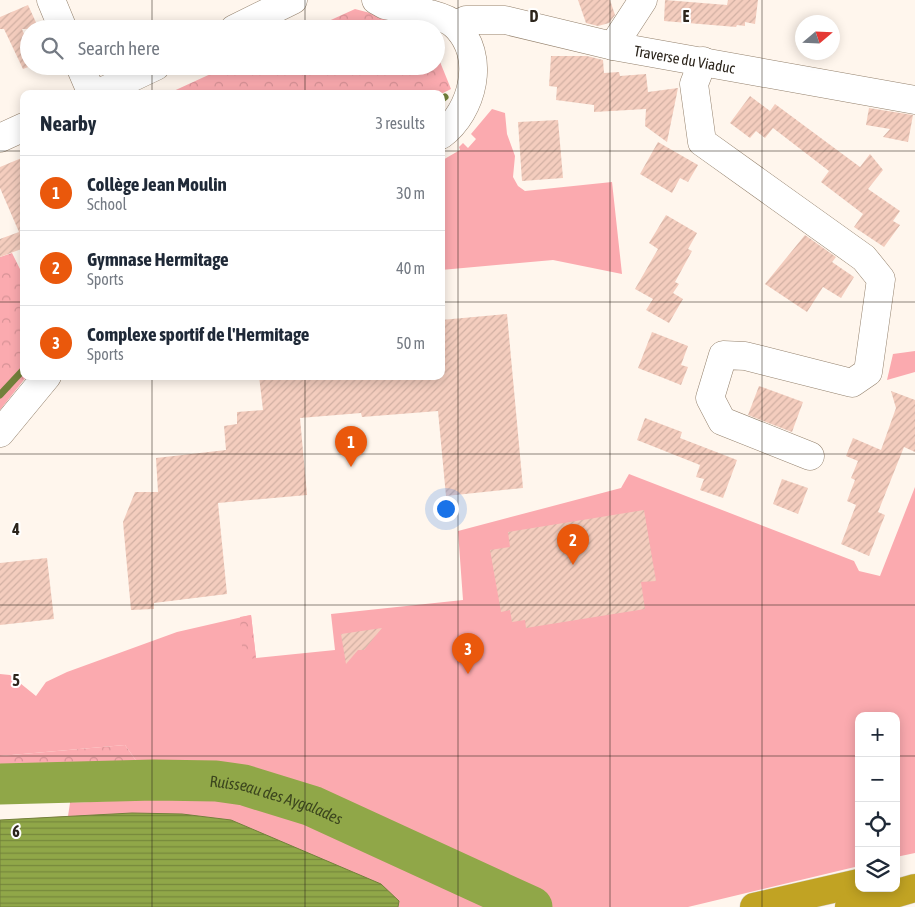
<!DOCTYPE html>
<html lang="en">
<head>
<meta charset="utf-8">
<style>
	:root { --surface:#fff; --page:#f2f2f3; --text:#1f2937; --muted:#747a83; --line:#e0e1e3; --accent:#ea580c }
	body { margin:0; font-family:"Asap Condensed",sans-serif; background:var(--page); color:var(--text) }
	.controls { position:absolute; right:15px; bottom:15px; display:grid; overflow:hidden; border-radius:10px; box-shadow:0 2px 12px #0003 }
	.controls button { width:45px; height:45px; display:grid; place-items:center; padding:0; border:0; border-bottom:1px solid var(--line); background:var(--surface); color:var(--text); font:25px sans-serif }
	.compass { position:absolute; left:795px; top:15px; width:45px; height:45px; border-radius:50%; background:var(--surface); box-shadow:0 2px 12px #0003; rotate:71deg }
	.you { position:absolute; left:445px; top:508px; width:18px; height:18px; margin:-12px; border:4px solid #fff; border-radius:50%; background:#1a73e8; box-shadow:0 0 0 8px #1a73e833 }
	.badge { display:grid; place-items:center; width:32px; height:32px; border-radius:50%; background:var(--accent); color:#fff; font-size:16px; font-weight:700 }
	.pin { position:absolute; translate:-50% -41px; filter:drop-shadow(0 1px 2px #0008) }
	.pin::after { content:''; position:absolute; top:26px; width:18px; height:15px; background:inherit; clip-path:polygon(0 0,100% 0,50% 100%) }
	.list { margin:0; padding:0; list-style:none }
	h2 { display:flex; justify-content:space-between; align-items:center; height:65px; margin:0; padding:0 20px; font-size:21px }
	h2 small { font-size:16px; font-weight:400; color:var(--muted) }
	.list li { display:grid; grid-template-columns:32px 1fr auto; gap:15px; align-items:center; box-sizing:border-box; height:75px; padding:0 20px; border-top:1px solid var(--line) }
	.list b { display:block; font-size:19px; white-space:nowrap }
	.list p { margin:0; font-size:16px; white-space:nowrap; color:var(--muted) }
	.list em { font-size:16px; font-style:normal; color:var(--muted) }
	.icon { flex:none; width:28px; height:28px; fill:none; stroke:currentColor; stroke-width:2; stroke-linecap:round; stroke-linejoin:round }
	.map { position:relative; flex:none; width:915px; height:907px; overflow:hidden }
	.search { position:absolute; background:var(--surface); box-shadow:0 2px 12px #0003; left:20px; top:20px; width:425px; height:55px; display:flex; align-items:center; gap:12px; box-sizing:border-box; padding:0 18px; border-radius:28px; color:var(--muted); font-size:19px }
	.panel { position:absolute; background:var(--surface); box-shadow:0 2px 12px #0003; left:20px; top:90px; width:425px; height:290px; border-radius:10px }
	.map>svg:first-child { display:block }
</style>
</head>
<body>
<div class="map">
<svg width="915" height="907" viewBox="0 0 915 907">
	<defs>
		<pattern id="forest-crowns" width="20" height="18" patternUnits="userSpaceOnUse" patternTransform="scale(1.25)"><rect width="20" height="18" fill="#fbaaaf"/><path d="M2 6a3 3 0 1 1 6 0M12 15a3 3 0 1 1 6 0" fill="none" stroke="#d79296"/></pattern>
		<pattern id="water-rules" width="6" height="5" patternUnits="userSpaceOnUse" patternTransform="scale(1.25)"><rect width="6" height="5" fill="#90a748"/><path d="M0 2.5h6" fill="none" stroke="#76883b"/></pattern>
		<pattern id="building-hatch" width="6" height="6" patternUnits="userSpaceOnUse" patternTransform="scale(1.25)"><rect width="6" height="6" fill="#f4cdbe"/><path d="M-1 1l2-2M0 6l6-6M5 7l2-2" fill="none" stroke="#d1b0a3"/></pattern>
	</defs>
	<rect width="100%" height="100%" fill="#fff6ed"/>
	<g fill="#fbaaaf">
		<polygon points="492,109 505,113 507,134 515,156 513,177 518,186 525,191 612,182 622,274 553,260 441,270 441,161 460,150 459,147 463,143 468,148 476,139 471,134"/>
		<polygon points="915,351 915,372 887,380 893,354"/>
		<polygon points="629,474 854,561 859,571 880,576 915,487 915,853 896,857 896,716 859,716 859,866 688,907 551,907 335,804 308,794 237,774 194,771 145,773 125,745 0,756 0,674 10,675 36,696 46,682 67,672 177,632 251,615 256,658 335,650 331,614 463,600 458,531 621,488"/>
		<polygon points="165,786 230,791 307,814 419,862 420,871 494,907 0,907 0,820 68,816 70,803 152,799"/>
	</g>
	<g fill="url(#forest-crowns)">
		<polygon points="355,9 427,28 427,29 311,29"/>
		<polygon points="436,52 451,89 441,94 167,94 228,66 436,66"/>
		<polygon points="12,253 20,269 24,268 24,376 27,376 0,410 0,257"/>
		<polygon points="251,615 256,658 243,660 240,617"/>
		<polygon points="125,745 145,773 0,778 0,756"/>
		<polygon points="165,786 152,799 70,803 70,787"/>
	</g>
	<polygon fill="url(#water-rules)" stroke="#72803b" points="132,813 182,814 231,820 381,884 399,901 398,907 0,907 0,820"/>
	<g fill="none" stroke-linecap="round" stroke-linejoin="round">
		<g stroke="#72803b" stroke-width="7">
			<polyline points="441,100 445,97"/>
			<polyline points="0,395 24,369"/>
		</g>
		<path stroke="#90a748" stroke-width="41" id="s1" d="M 0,784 L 154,780 L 216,781 L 244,785 L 312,806 L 532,907"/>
	</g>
	<g fill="url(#building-hatch)">
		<polygon points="578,0 610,0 615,15 609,23 598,26 586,23"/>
		<polygon points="665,0 727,5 728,0 758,0 755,24 745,22 745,26 737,25 736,27 664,21"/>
		<polygon points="28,5 39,29 22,29 29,47 29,66 31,66 23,69 4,29 0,29 0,17"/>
		<polygon points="551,56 587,56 603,60 604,73 619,72 620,76 646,74 648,92 678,88 667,142 645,126 646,109 594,112 594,105 556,100 557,87 549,86"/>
		<polygon points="750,96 770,111 775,104 860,167 870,154 883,170 868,189 900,211 893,221 900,225 884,247 854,227 863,214 821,182 829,171 773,128 765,138 756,131 750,138 730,123"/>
		<polygon points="869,108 913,115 908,142 883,137 890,129 866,125"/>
		<polygon points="558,120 563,178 522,181 518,122"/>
		<polygon points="658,142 698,165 688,182 680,178 672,193 640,174"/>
		<polygon points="24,157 24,248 0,257 0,239 19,232 0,188 0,167"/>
		<polygon points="666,215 697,233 688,249 692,251 675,282 679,284 673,293 683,299 669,323 646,310 653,299 635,289 658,249 649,243"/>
		<polygon points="805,235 836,257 832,262 854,277 841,298 823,287 807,312 765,284"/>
		<polygon points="507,314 523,488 446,496 438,411 362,417 361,413 300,418 307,495 218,503 227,594 154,603 154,609 131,610 123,522 135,492 158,492 156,458 226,450 224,426 237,424 237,412 263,410 259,376 441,376 441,320"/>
		<polygon points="652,332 688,346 681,365 688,367 681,385 638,368"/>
		<polygon points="759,386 803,402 792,432 748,415"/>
		<polygon points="891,391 915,400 915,452 904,447 878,512 885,515 869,556 841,544 856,505 847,501 855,480 851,478 858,461 846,456 853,438 881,450 896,408"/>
		<polygon points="645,418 682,432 680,438 737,460 723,498 700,490 704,479 696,477 700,465 637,440"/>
		<polygon points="782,479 808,488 798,514 773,504"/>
		<polygon points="644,510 656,581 641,582 645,609 526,628 525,620 512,622 510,610 501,612 490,550 510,547 508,532"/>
		<polygon points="47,558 54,619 0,625 0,563"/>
		<polygon points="382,628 364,650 358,650 346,664 341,634"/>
	</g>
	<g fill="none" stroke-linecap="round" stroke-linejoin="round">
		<defs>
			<g id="minor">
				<polyline points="51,0 63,29"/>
				<path d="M 376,0 L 385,5 C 402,9 442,13 455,25 C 487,56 473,111 441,135"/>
				<path id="s2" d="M 455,25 L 466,20 L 505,20 L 613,46 L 915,100"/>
				<polyline points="234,29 293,0"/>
				<polyline points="613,46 643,0"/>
				<polyline points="703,61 694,84 702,142 864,258 881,279 868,372 852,383 745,356 723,355 710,398 722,421 810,456"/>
				<polyline points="80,66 92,94"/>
				<polyline points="97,94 156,66"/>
				<polyline points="0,138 24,127"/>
				<polyline points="0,433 47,376"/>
			</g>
			<g id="highway">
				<polyline points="754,907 859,883"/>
				<polyline points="849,907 915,888"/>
			</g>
		</defs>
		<use href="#minor" stroke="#93806c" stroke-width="29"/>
		<use href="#highway" stroke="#d5d3d2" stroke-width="29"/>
		<use href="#minor" stroke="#fff" stroke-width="28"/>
		<use href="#highway" stroke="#c1a323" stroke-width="28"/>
	</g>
	<path fill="none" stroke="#2c251c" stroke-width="1" stroke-opacity="0.55" d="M 152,0 L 152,29M 305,0 L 305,29M 458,0 L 458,907M 610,0 L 610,907M 762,0 L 762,907M 152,66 L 152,94M 305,66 L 305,94M 0,151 L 24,151M 441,151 L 915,151M 0,302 L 24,302M 441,302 L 915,302M 152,376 L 152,907M 305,376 L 305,907M 0,454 L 915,454M 0,605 L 915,605M 0,756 L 859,756M 896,756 L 915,756"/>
	<g text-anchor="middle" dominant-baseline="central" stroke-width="4" stroke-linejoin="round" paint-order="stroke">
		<g font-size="15" fill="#2c251c" stroke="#fff">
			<text stroke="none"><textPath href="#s2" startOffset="235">Traverse du Viaduc</textPath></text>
		</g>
		<g font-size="16" font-style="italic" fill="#3c461e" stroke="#fff">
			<text stroke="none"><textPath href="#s1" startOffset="279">Ruisseau des Aygalades</textPath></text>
		</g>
	</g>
	<g font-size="16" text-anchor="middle" font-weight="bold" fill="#2c251c" stroke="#fff" stroke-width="4" stroke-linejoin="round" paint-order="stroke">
		<text x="534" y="22">D</text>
		<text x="686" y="22">E</text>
		<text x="16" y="535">4</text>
		<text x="16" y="686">5</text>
		<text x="16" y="837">6</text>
	</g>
</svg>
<div class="controls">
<button>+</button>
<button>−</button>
<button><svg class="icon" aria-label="locate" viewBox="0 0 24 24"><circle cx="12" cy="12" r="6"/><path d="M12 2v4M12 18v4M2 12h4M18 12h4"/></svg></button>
<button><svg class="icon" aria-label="layers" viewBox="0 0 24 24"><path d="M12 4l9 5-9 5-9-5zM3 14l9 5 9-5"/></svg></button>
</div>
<svg class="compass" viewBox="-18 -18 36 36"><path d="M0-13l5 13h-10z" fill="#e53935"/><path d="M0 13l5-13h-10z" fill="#747a83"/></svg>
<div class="you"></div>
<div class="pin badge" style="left:351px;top:467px">1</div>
<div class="pin badge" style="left:573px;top:565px">2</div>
<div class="pin badge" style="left:468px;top:674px">3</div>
<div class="search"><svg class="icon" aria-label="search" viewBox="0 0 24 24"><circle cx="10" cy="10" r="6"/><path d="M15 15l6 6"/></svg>Search here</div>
<section class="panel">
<h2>Nearby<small>3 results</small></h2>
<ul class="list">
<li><span class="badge">1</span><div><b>Collège Jean Moulin</b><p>School</p></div><em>30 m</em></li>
<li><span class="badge">2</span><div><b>Gymnase Hermitage</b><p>Sports</p></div><em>40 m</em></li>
<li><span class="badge">3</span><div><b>Complexe sportif de l'Hermitage</b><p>Sports</p></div><em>50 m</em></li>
</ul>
</section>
</div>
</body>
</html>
